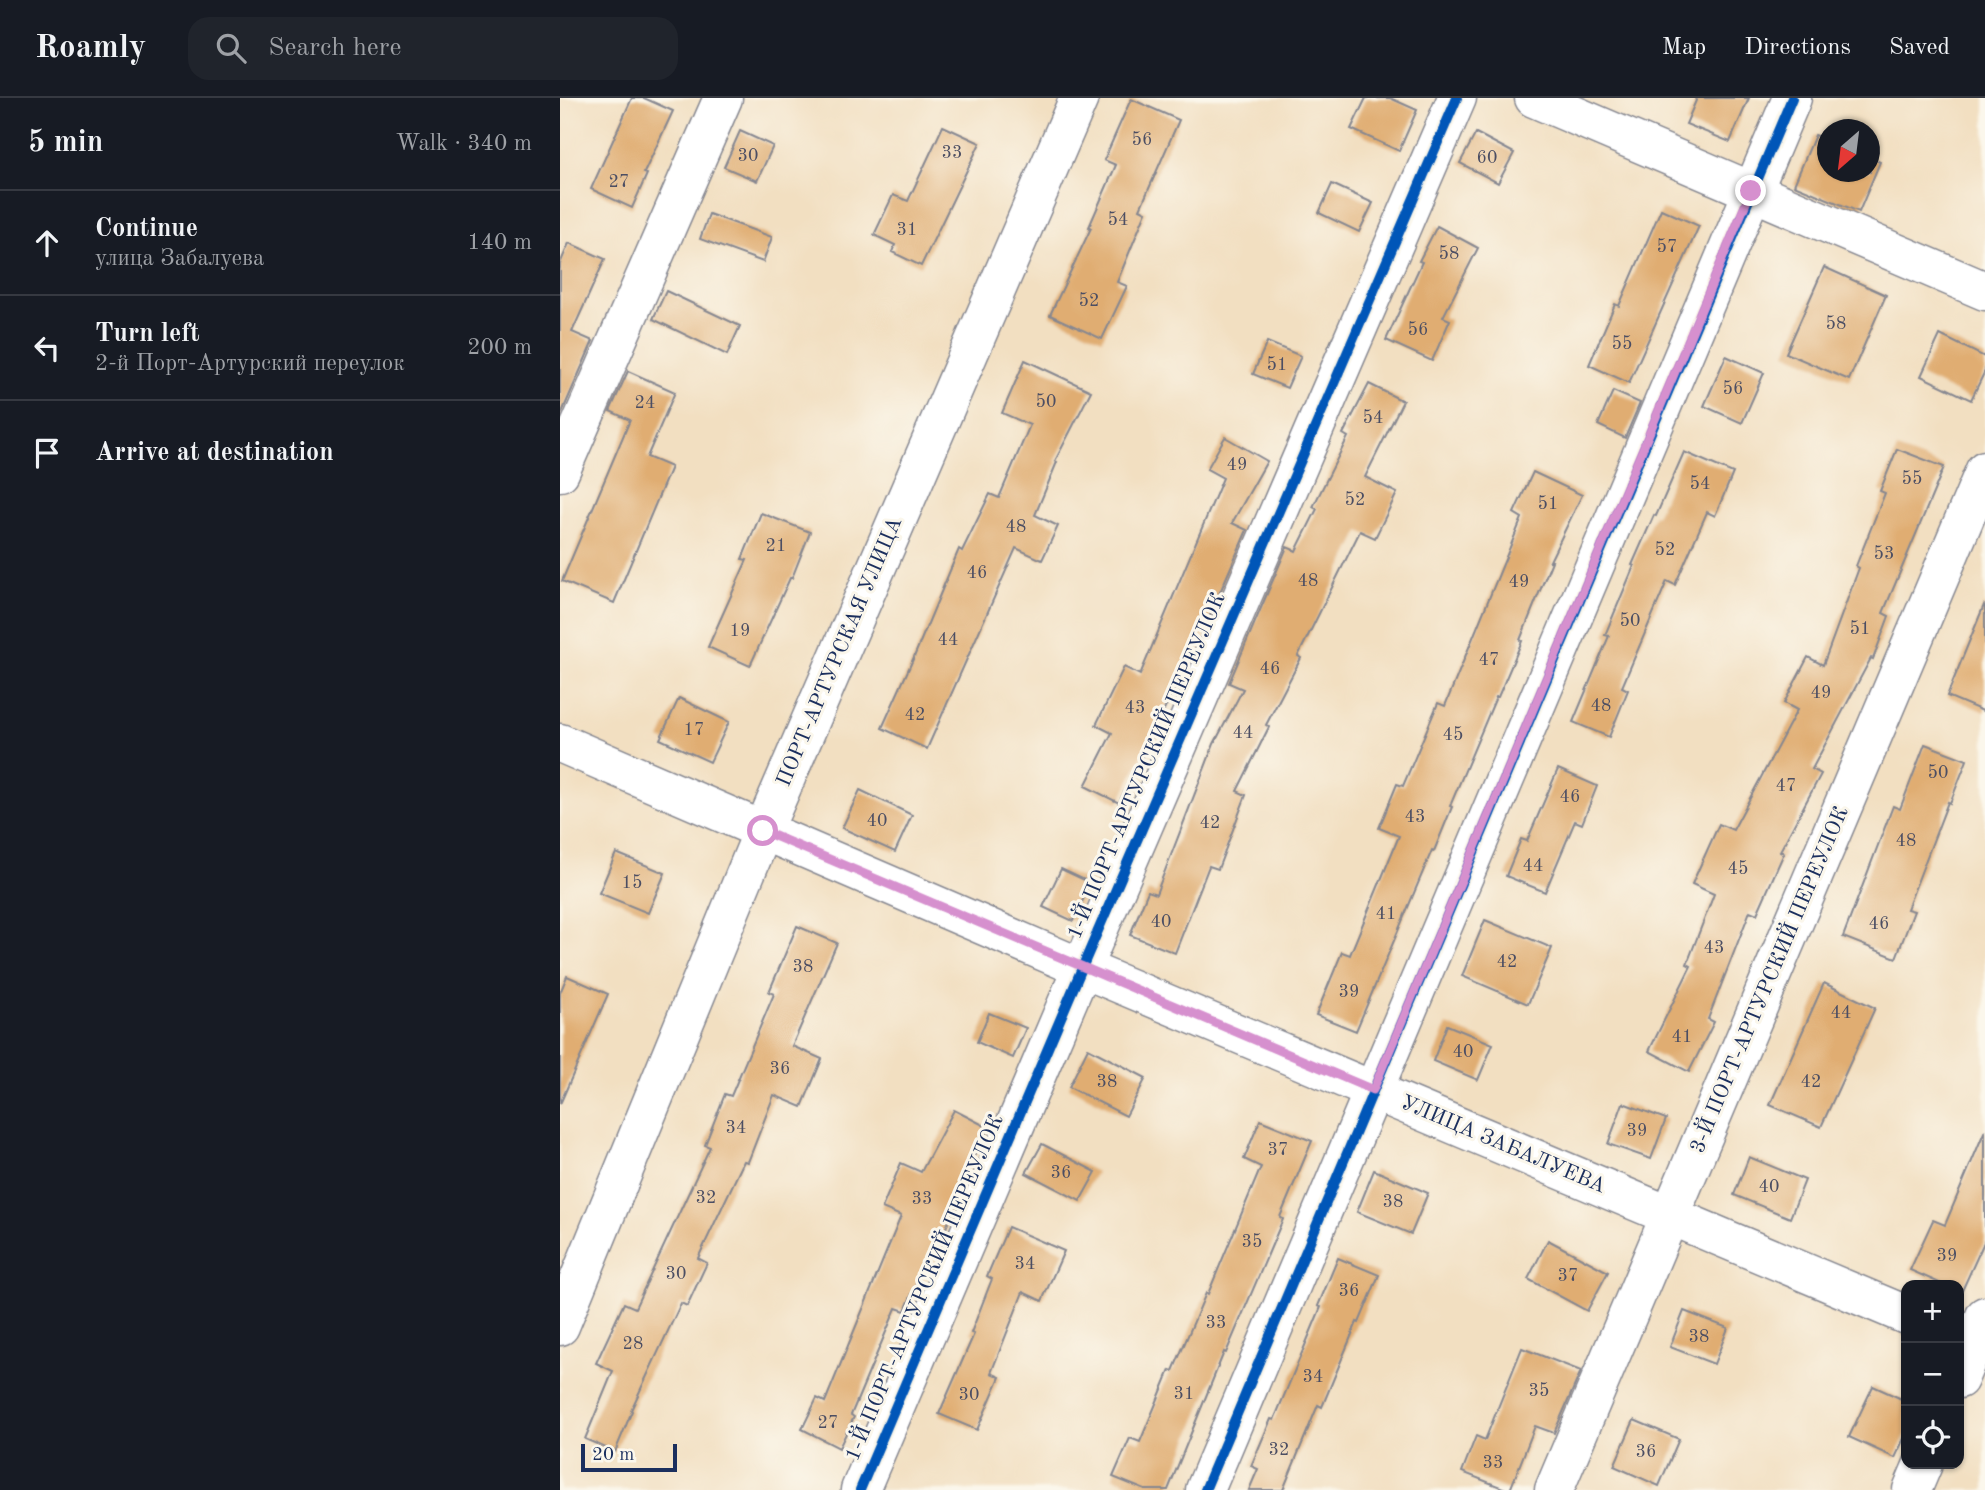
<!DOCTYPE html>
<html lang="en">
<head>
<meta charset="utf-8">
<style>
	:root { --surface:#171b24; --page:#20242c; --text:#f1f3f6; --muted:#9ea1a6; --line:#363941 }
	body { margin:0; font-family:"Old Standard TT",serif; background:var(--page); color:var(--text) }
	.controls { position:absolute; right:21px; bottom:21px; display:grid; overflow:hidden; border-radius:14px; box-shadow:0 2px 5px #0004 }
	.controls button { width:63px; height:63px; display:grid; place-items:center; padding:0; border:0; border-bottom:2px solid var(--line); background:var(--surface); color:var(--text); font:35px sans-serif }
	.compass { position:absolute; left:1257px; top:21px; width:63px; height:63px; border-radius:50%; background:var(--surface); box-shadow:0 2px 5px #0004; rotate:208deg }
	.scale { position:absolute; left:21px; bottom:18px; width:96px; box-sizing:border-box; padding-left:7px; border:4px solid #1b2f5e; border-top:0; font-size:19px; line-height:24px; white-space:nowrap; color:#1b2f5e; -webkit-text-stroke:5px #fbf7ec; paint-order:stroke }
	.stop { position:absolute; width:21px; height:21px; margin:-16px; border:5px solid #d690ce; border-radius:50%; background:#fff }
	.stop.end { background:#d690ce; border-color:#fff; box-shadow:0 2px 7px #0008 }
	.list { margin:0; padding:0; list-style:none }
	h2 { display:flex; justify-content:space-between; align-items:center; height:91px; margin:0; padding:0 28px; font-size:30px }
	h2 small { font-size:23px; font-weight:400; color:var(--muted) }
	.list li { display:grid; grid-template-columns:46px 1fr auto; gap:21px; align-items:center; box-sizing:border-box; height:105px; padding:0 28px; border-top:2px solid var(--line) }
	.list b { display:block; font-size:26px; white-space:nowrap }
	.list p { margin:0; font-size:23px; white-space:nowrap; color:var(--muted) }
	.list em { font-size:23px; font-style:normal; color:var(--muted) }
	.icon { flex:none; width:38px; height:38px; fill:none; stroke:currentColor; stroke-width:2; stroke-linecap:round; stroke-linejoin:round }
	.map { position:relative; flex:none; width:1425px; height:1392px; overflow:hidden }
	header { display:flex; align-items:center; gap:42px; box-sizing:border-box; height:98px; padding:0 35px; background:var(--surface); border-bottom:2px solid var(--line) }
	header strong { font-size:33px }
	nav { display:flex; gap:38px; margin-inline-start:auto; font-size:24px }
	.search { width:490px; height:63px; background:var(--page); display:flex; align-items:center; gap:18px; box-sizing:border-box; padding:0 24px; border-radius:21px; color:var(--muted); font-size:26px }
	main { display:flex }
	aside { flex:1; background:var(--surface) }
	.map>svg:first-child { display:block }
</style>
</head>
<body>
<header>
<strong>Roamly</strong>
<div class="search"><svg class="icon" aria-label="search" viewBox="0 0 24 24"><circle cx="10" cy="10" r="6"/><path d="M15 15l6 6"/></svg>Search here</div>
<nav><a>Map</a><a>Directions</a><a>Saved</a></nav>
</header>
<main>
<aside>
<h2>5 min<small>Walk · 340 m</small></h2>
<ul class="list">
<li><svg class="icon" aria-label="ahead" viewBox="0 0 24 24"><path d="M12 20V5M6 11l6-6 6 6"/></svg><div><b>Continue</b><p>улица Забалуева</p></div><em>140 m</em></li>
<li><svg class="icon" aria-label="left" viewBox="0 0 24 24"><path d="M17 20v-9H6M10 6l-5 5 5 5"/></svg><div><b>Turn left</b><p>2-й Порт-Артурский переулок</p></div><em>200 m</em></li>
<li><svg class="icon" aria-label="arrive" viewBox="0 0 24 24"><path d="M6 21V4h12l-3 4 3 4H6"/></svg><div><b>Arrive at destination</b></div></li>
</ul>
</aside>
<div class="map">
<svg width="1425" height="1392" viewBox="0 0 1425 1392">
	<rect width="100%" height="100%" fill="#fbf7ec"/>
	<filter id="ink" filterUnits="userSpaceOnUse"><feTurbulence type="fractalNoise" baseFrequency=".0143" numOctaves="2"/><feDisplacementMap in="SourceGraphic" scale="14" xChannelSelector="R" yChannelSelector="G"/><feConvolveMatrix kernelMatrix="1 2 1 2 8 2 1 2 1" color-interpolation-filters="sRGB"/></filter>
	<filter id="wash" filterUnits="userSpaceOnUse"><feTurbulence type="fractalNoise" baseFrequency=".00686" numOctaves="4" result="noise"/><feDisplacementMap in="SourceGraphic" scale="28" xChannelSelector="R" yChannelSelector="G"/><feGaussianBlur stdDeviation="1.57" result="paint"/><feColorMatrix in="noise" values="0 0 0 0 0 0 0 0 0 0 0 0 0 0 0 0 0 1.4 0 .05"/><feComposite in="paint" operator="in"/></filter>
	<g filter="url(#wash)">
		<rect width="100%" height="100%" fill="#f2dfc1"/>
		<g id="blocks">
			<g fill="#e0ad72">
				<polygon points="72,0 84,0 113,13 84,75 87,76 72,110 31,91"/>
				<polygon points="806,0 830,0 857,12 839,53 791,31"/>
				<polygon points="1137,0 1189,0 1170,44 1126,26"/>
				<polygon points="571,1 619,22 580,111 586,114 557,184 567,188 542,241 490,217 531,130 529,129 556,67 544,62"/>
				<polygon points="383,28 420,45 361,168 332,154 335,147 314,137 333,97 348,103"/>
				<polygon points="180,33 213,48 197,83 164,69"/>
				<polygon points="916,35 954,55 938,85 900,65"/>
				<polygon points="1255,37 1268,42 1268,74 1310,74 1310,59 1320,64 1299,114 1234,87"/>
				<polygon points="772,86 813,105 799,134 759,115"/>
				<polygon points="1101,111 1139,128 1069,285 1029,267 1055,206 1059,208"/>
				<polygon points="149,116 212,139 203,164 140,141"/>
				<polygon points="877,128 918,150 883,219 890,222 872,263 826,242 862,164 859,163"/>
				<polygon points="9,145 45,161 12,234 33,243 0,319 0,166"/>
				<polygon points="1264,169 1326,197 1289,282 1226,255"/>
				<polygon points="106,193 180,228 167,257 93,221"/>
				<polygon points="1380,237 1425,259 1425,273 1411,302 1361,278"/>
				<polygon points="707,244 741,258 727,290 693,276"/>
				<polygon points="1166,258 1204,275 1182,325 1144,308"/>
				<polygon points="465,262 531,293 495,363 497,364 475,417 498,428 482,462 456,450 367,651 322,630 354,559 399,451 402,453 430,396 439,400 470,327 442,315"/>
				<polygon points="68,273 115,294 87,359 111,369 54,505 2,483 70,322 50,313"/>
				<polygon points="809,286 843,303 805,379 837,395 815,440 800,433 738,558 741,560 706,627 709,629 677,693 686,697 658,771 649,768 615,855 570,837 588,793 596,796 654,646 683,591 669,585 727,449 736,453 757,411 753,409 788,339 783,336"/>
				<polygon points="1053,293 1080,305 1065,340 1038,327"/>
				<polygon points="665,339 707,363 672,425 687,432 628,568 626,567 559,705 525,688 552,635 536,627 564,569 580,577 663,380 647,371"/>
				<polygon points="1337,351 1384,369 1323,515 1329,518 1313,561 1311,560 1252,671 1261,676 1220,753 1224,755 1197,816 1190,813 1148,921 1154,924 1129,974 1089,953 1131,868 1127,866 1154,796 1132,786 1159,726 1173,732 1237,612 1224,605 1248,559 1263,567 1299,470 1296,468 1325,395 1320,393"/>
				<polygon points="1124,354 1173,375 1155,418 1147,414 1115,487 1107,483 1062,589 1068,592 1049,639 1013,624 1049,538 1045,537 1074,468 1072,467 1094,417 1096,418"/>
				<polygon points="973,374 1022,397 990,463 992,463 960,542 962,543 938,599 936,599 890,708 892,709 874,753 872,752 796,933 756,917 782,854 790,857 839,738 819,730 837,686 843,688 878,605 885,608 962,420 954,415"/>
				<polygon points="201,415 250,434 232,480 230,480 190,568 148,549 187,462 182,461"/>
				<polygon points="1424,507 1425,508 1425,614 1387,598"/>
				<polygon points="119,600 169,624 150,664 100,641"/>
				<polygon points="1365,646 1407,662 1390,705 1388,704 1347,811 1354,813 1336,860 1283,839 1333,708 1340,711"/>
				<polygon points="998,671 1037,688 1022,726 1015,723 985,794 946,778 961,741 967,743"/>
				<polygon points="300,692 352,717 335,754 282,730"/>
				<polygon points="56,755 105,775 88,815 39,795"/>
				<polygon points="501,771 531,785 513,823 483,809"/>
				<polygon points="925,822 992,850 968,906 902,878"/>
				<polygon points="237,828 277,845 232,948 262,961 242,1009 214,997 188,1064 184,1063 138,1160 147,1165 127,1208 121,1205 71,1312 72,1313 55,1354 25,1341 53,1273 36,1265 64,1205 75,1210 150,1049 145,1047 165,996 171,998 214,896 209,894"/>
				<polygon points="7,878 48,896 0,1006 0,895"/>
				<polygon points="1264,885 1315,910 1261,1029 1210,1007"/>
				<polygon points="429,915 466,930 453,960 417,944"/>
				<polygon points="887,927 933,946 918,982 873,963"/>
				<polygon points="528,950 586,980 566,1018 509,989"/>
				<polygon points="1063,1005 1106,1021 1091,1061 1048,1046"/>
				<polygon points="394,1012 429,1030 397,1090 402,1092 383,1137 377,1134 345,1213 336,1210 291,1317 294,1319 279,1350 242,1331 257,1300 265,1304 341,1118 322,1110 341,1065 361,1074"/>
				<polygon points="700,1022 752,1043 720,1119 723,1121 666,1255 664,1254 608,1392 585,1392 553,1379 570,1340 580,1344 610,1272 613,1273 646,1195 648,1196 701,1069 684,1061"/>
				<polygon points="1425,1032 1425,1142 1401,1195 1399,1194 1399,1187 1384,1187 1350,1172 1373,1122 1385,1127"/>
				<polygon points="482,1046 536,1074 520,1103 466,1075"/>
				<polygon points="1189,1059 1245,1082 1230,1120 1174,1097"/>
				<polygon points="814,1072 868,1095 851,1136 797,1114"/>
				<polygon points="448,1129 504,1153 482,1203 463,1194 431,1275 440,1279 417,1332 379,1316 414,1236 411,1235 432,1181 427,1178"/>
				<polygon points="988,1142 1048,1174 1027,1213 968,1181"/>
				<polygon points="778,1160 819,1177 799,1225 797,1224 762,1309 758,1307 723,1392 689,1392 698,1371 691,1368 711,1321 714,1322 761,1209 758,1208"/>
				<polygon points="1124,1213 1168,1230 1154,1266 1110,1249"/>
				<polygon points="962,1250 1021,1273 994,1335 975,1328 950,1392 948,1392 902,1374 916,1338 925,1342"/>
				<polygon points="1313,1288 1346,1303 1346,1336 1335,1360 1289,1339"/>
				<polygon points="1074,1322 1119,1341 1099,1388 1054,1368"/>
			</g>
		</g>
	</g>
	<g filter="url(#ink)">
		<use href="#blocks" fill-opacity="0" stroke="#868790" stroke-width="2"/>
		<g fill="none" stroke-linecap="round" stroke-linejoin="round">
			<defs>
				<g id="minor">
					<polyline points="974,0 1425,193"/>
					<polyline points="0,374 163,0"/>
					<polyline points="0,645 522,870 1346,1217"/>
					<polyline points="0,1228 203,733 519,0"/>
					<polyline points="1399,1281 1425,1218"/>
					<polyline points="300,1392 522,870 897,0"/>
					<polyline points="645,1392 1232,0"/>
					<polyline points="994,1392 1425,372"/>
					<polyline points="1352,1392 1363,1366"/>
				</g>
			</defs>
			<use href="#minor" stroke="#868790" stroke-width="41"/>
			<use href="#minor" stroke="#fff" stroke-width="38"/>
			<defs>
				<g id="cycleway">
					<polyline points="300,1392 522,870 897,0"/>
					<polyline points="645,1392 1232,0"/>
				</g>
			</defs>
			<use href="#cycleway" stroke="#fbf7ec" stroke-width="15"/>
			<use href="#cycleway" stroke="#0057b8" stroke-width="10"/>
		</g>
	</g>
	<g fill="none" stroke-linecap="round" stroke-linejoin="round" filter="url(#ink)">
		<polyline stroke="#d690ce" stroke-width="9" points="203,733 813,992 1191,93"/>
	</g>
	<g text-anchor="middle" dominant-baseline="central" stroke-width="6" stroke-linejoin="round" paint-order="stroke">
		<g font-size="18" fill="#4c4e63">
			<text x="582" y="42">56</text>
			<text x="392" y="55">33</text>
			<text x="188" y="58">30</text>
			<text x="927" y="60">60</text>
			<text x="59" y="84">27</text>
			<text x="558" y="122">54</text>
			<text x="347" y="132">31</text>
			<text x="1107" y="149">57</text>
			<text x="889" y="156">58</text>
			<text x="529" y="203">52</text>
			<text x="1276" y="226">58</text>
			<text x="858" y="232">56</text>
			<text x="1062" y="246">55</text>
			<text x="717" y="267">51</text>
			<text x="1173" y="291">56</text>
			<text x="486" y="304">50</text>
			<text x="85" y="305">24</text>
			<text x="813" y="320">54</text>
			<text x="677" y="367">49</text>
			<text x="1352" y="381">55</text>
			<text x="1140" y="386">54</text>
			<text x="795" y="402">52</text>
			<text x="988" y="406">51</text>
			<text x="456" y="429">48</text>
			<text x="216" y="448">21</text>
			<text x="1105" y="452">52</text>
			<text x="1324" y="456">53</text>
			<text x="417" y="475">46</text>
			<text x="748" y="483">48</text>
			<text x="959" y="484">49</text>
			<text x="1070" y="523">50</text>
			<text x="1300" y="531">51</text>
			<text x="180" y="533">19</text>
			<text x="388" y="542">44</text>
			<text x="929" y="562">47</text>
			<text x="710" y="571">46</text>
			<text x="1261" y="595">49</text>
			<text x="1041" y="608">48</text>
			<text x="575" y="610">43</text>
			<text x="355" y="617">42</text>
			<text x="134" y="632">17</text>
			<text x="683" y="635">44</text>
			<text x="893" y="637">45</text>
			<text x="1378" y="675">50</text>
			<text x="1226" y="688">47</text>
			<text x="1010" y="699">46</text>
			<text x="855" y="719">43</text>
			<text x="317" y="723">40</text>
			<text x="650" y="725">42</text>
			<text x="1346" y="743">48</text>
			<text x="973" y="768">44</text>
			<text x="1178" y="771">45</text>
			<text x="72" y="785">15</text>
			<text x="826" y="816">41</text>
			<text x="601" y="824">40</text>
			<text x="1319" y="826">46</text>
			<text x="1154" y="850">43</text>
			<text x="947" y="864">42</text>
			<text x="243" y="869">38</text>
			<text x="789" y="894">39</text>
			<text x="1281" y="915">44</text>
			<text x="1122" y="939">41</text>
			<text x="903" y="954">40</text>
			<text x="220" y="971">36</text>
			<text x="547" y="984">38</text>
			<text x="1251" y="984">42</text>
			<text x="176" y="1030">34</text>
			<text x="1077" y="1033">39</text>
			<text x="718" y="1052">37</text>
			<text x="501" y="1075">36</text>
			<text x="1209" y="1089">40</text>
			<text x="146" y="1100">32</text>
			<text x="362" y="1101">33</text>
			<text x="833" y="1104">38</text>
			<text x="692" y="1144">35</text>
			<text x="1387" y="1158">39</text>
			<text x="465" y="1166">34</text>
			<text x="116" y="1176">30</text>
			<text x="1008" y="1178">37</text>
			<text x="789" y="1193">36</text>
			<text x="656" y="1225">33</text>
			<text x="1139" y="1239">38</text>
			<text x="73" y="1246">28</text>
			<text x="753" y="1279">34</text>
			<text x="979" y="1293">35</text>
			<text x="624" y="1296">31</text>
			<text x="409" y="1297">30</text>
			<text x="268" y="1325">27</text>
			<text x="719" y="1352">32</text>
			<text x="1086" y="1354">36</text>
			<text x="933" y="1365">33</text>
		</g>
		<g font-size="21" fill="#1b2f5e" stroke="#fbf7ec">
			<text transform="translate(280 554) rotate(-67)">ПОРТ-АРТУРСКАЯ УЛИЦА</text>
			<text transform="translate(587 668) rotate(-67)">1-Й ПОРТ-АРТУРСКИЙ ПЕРЕУЛОК</text>
			<text transform="translate(1210 882) rotate(-67)">3-Й ПОРТ-АРТУРСКИЙ ПЕРЕУЛОК</text>
			<text transform="translate(943 1047) rotate(23)">УЛИЦА ЗАБАЛУЕВА</text>
			<text transform="translate(365 1190) rotate(-67)">1-Й ПОРТ-АРТУРСКИЙ ПЕРЕУЛОК</text>
		</g>
	</g>
</svg>
<div class="controls">
<button>+</button>
<button>−</button>
<button><svg class="icon" aria-label="locate" viewBox="0 0 24 24"><circle cx="12" cy="12" r="6"/><path d="M12 2v4M12 18v4M2 12h4M18 12h4"/></svg></button>
</div>
<svg class="compass" viewBox="-18 -18 36 36"><path d="M0-13l5 13h-10z" fill="#e53935"/><path d="M0 13l5-13h-10z" fill="#9ea1a6"/></svg>
<div class="scale">20 m</div>
<div class="stop" style="left:203px;top:733px"></div>
<div class="stop end" style="left:1191px;top:93px"></div>
</div>
</main>
</body>
</html>
